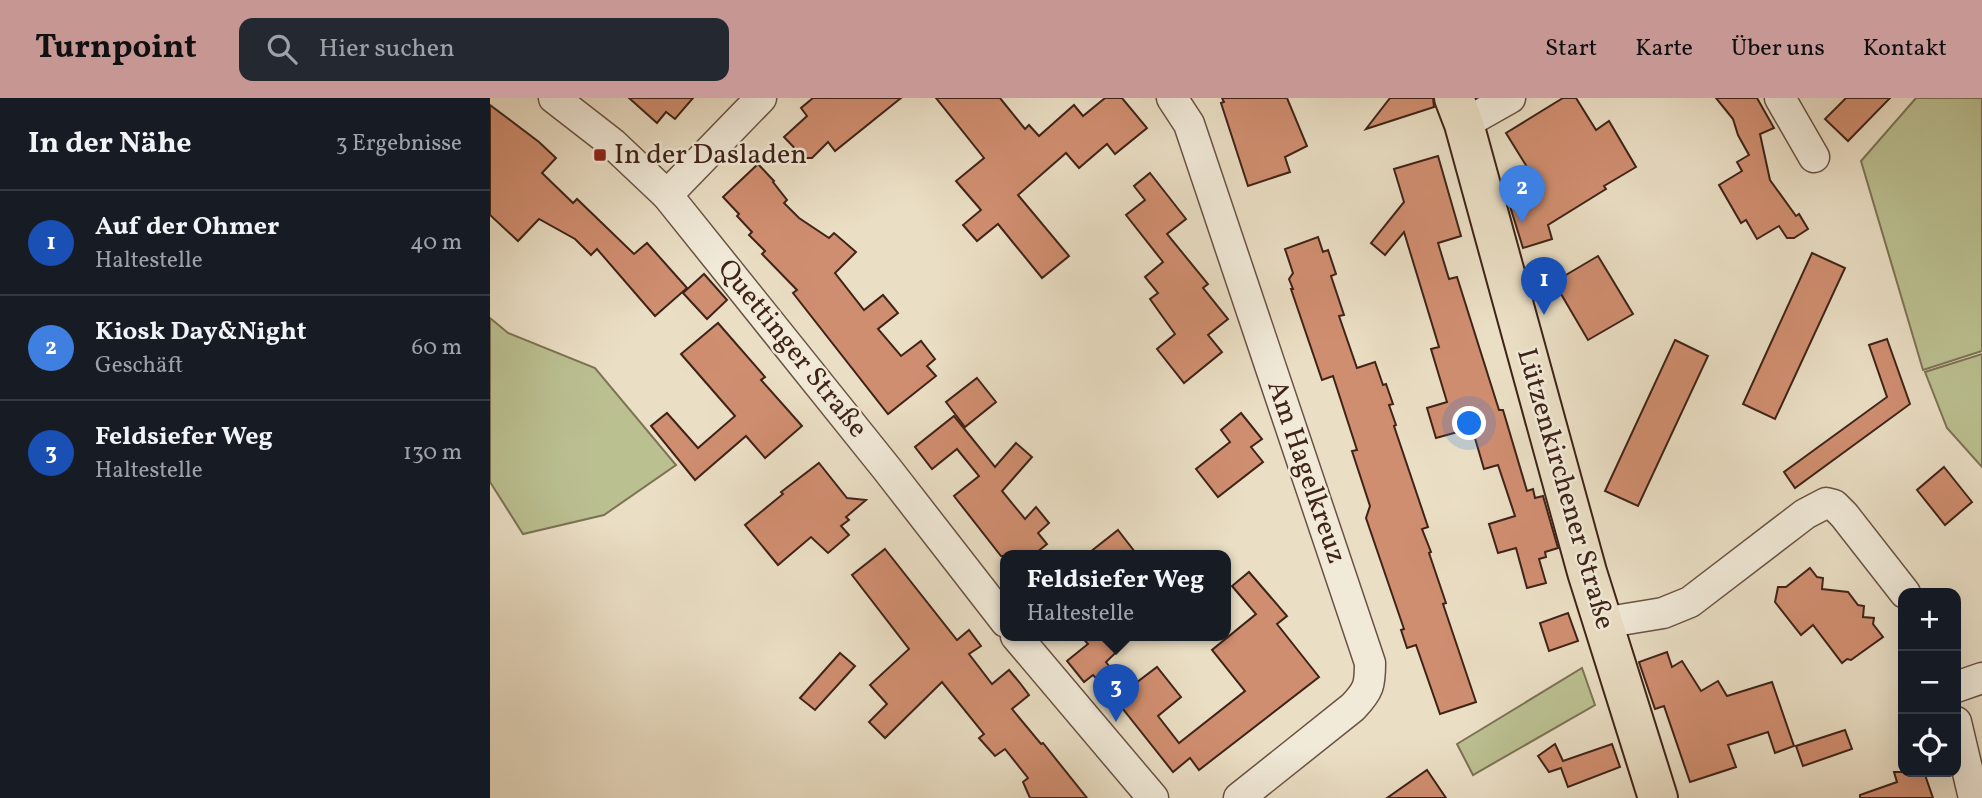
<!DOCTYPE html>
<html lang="de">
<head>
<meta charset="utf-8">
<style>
	:root { --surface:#171b24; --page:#242831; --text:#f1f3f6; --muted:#9ea1a6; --line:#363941; --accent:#c59692 }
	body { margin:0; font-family:Vollkorn,serif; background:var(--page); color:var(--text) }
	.controls { position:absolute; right:21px; bottom:21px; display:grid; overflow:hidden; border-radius:14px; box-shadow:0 7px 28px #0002 }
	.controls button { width:63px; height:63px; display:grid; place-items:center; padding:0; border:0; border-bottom:2px solid var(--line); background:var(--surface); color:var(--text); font:35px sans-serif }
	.you { position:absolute; left:980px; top:326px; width:24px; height:24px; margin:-18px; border:5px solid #fff; border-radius:50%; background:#1a73e8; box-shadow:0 0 0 10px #1a73e833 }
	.badge { display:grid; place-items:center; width:46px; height:46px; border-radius:50%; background:var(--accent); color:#fff; font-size:23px; font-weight:700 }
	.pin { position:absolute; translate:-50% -58px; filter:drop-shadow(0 2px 4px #0008) }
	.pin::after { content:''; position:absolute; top:37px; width:24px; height:21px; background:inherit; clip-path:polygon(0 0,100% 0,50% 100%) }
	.popup { position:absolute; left:510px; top:452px; width:231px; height:91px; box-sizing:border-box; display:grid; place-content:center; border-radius:14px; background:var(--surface); filter:drop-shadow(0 2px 5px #0005); font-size:23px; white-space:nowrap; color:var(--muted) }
	.popup b { font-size:26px; color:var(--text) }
	.popup::after { content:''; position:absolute; left:50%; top:100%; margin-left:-14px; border:14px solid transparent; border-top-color:var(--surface) }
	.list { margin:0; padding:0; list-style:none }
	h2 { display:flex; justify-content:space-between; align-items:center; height:91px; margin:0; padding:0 28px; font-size:30px }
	h2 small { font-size:23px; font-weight:400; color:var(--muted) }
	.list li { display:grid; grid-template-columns:46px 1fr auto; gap:21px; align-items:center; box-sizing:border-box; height:105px; padding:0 28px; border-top:2px solid var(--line) }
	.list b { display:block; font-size:26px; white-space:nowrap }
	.list p { margin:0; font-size:23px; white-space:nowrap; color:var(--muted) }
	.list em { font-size:23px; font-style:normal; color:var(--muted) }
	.icon { flex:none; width:38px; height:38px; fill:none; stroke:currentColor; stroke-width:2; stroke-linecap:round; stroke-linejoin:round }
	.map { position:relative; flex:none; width:1492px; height:700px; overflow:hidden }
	header { display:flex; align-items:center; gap:42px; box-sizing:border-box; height:98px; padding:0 35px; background:var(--accent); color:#111 }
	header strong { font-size:33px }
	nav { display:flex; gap:38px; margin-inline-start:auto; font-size:24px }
	.search { width:490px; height:63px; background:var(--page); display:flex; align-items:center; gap:18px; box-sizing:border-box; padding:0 24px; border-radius:14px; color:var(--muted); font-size:26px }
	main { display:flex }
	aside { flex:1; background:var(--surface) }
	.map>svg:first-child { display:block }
</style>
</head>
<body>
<header>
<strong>Turnpoint</strong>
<div class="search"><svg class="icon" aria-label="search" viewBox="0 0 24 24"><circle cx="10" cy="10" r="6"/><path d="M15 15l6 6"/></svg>Hier suchen</div>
<nav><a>Start</a><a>Karte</a><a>Über uns</a><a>Kontakt</a></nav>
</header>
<main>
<aside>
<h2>In der Nähe<small>3 Ergebnisse</small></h2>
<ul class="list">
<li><span class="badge" style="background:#1a4fb4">1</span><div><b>Auf der Ohmer</b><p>Haltestelle</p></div><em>40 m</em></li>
<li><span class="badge" style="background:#3f7fe0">2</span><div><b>Kiosk Day&amp;Night</b><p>Geschäft</p></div><em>60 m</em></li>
<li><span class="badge" style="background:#1a4fb4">3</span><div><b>Feldsiefer Weg</b><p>Haltestelle</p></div><em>130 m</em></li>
</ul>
</aside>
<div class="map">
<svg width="1492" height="700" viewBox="0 0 1492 700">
	<rect width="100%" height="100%" fill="#eadec4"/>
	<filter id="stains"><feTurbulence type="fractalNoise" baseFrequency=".00286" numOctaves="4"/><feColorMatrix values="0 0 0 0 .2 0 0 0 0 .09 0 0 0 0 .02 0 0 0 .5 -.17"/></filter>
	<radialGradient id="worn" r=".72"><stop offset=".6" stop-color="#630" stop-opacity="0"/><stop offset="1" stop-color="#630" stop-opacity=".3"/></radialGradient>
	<g fill="#bbc091" stroke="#7d7254" stroke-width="2">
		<polygon points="1426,0 1492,0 1492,253 1433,272 1371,63"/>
		<polygon points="0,220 18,235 105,270 186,367 114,417 33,436 0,384"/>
		<polygon points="1492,256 1492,369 1457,330 1435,274"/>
		<polygon points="1092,570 1105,607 983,677 967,646"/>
	</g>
	<g fill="#d08e70" stroke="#3f2318" stroke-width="2">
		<polygon points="139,0 203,0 185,21 176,14 167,25"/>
		<polygon points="323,0 411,0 345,53 338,44 322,60 314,60 294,39 317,18 311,10"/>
		<polygon points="446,0 510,0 535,31 539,27 549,38 584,7 593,18 615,0 632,0 657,30 625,56 617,46 589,70 576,55 528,97 579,158 552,180 508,126 487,143 473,127 491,112 466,83 494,60"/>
		<polygon points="732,0 797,0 817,48 795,59 800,74 758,88 731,5 734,4"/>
		<polygon points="900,0 943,0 944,9 876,31"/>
		<polygon points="1073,0 1086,0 1106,32 1119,23 1146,69 1114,88 1116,91 1058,127 1062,141 1033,150 1019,105 1053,95 1016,35"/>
		<polygon points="1226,0 1267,0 1284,30 1270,36 1280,82 1306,118 1309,116 1318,131 1304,140 1297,140 1289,128 1267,141 1256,122 1251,125 1229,87 1252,73 1247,64 1259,57 1248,37 1243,21"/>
		<polygon points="1356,0 1400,0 1358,43 1335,21"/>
		<polygon points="0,7 49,44 66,60 52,75 83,105 87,101 144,156 157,145 197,190 165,218 107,151 101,157 85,141 49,121 28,143 0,117"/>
		<polygon points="948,58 971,138 948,145 959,181 967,179 1009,312 1013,312 1037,393 1043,391 1045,400 1053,398 1068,450 1055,454 1056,459 1049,461 1056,485 1037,490 1026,450 1008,455 999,426 1025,418 1008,367 994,371 982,330 946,340 937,310 957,304 941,251 949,249 914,134 895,157 881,145 914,104 904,71"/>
		<polygon points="268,66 284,83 283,84 297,102 294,105 309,120 339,140 344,135 366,154 345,175 374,212 393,197 408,215 388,231 411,258 431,243 445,261 437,268 446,278 398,316 303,195 307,192 272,156 275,153 259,137 262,134 247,118 249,116 233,99"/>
		<polygon points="660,75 696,121 677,136 718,186 713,190 738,221 718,237 732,254 694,285 667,251 685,236 660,201 668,195 655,179 673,164 636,117 655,102 644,88"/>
		<polygon points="828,139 833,154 838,152 846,176 841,178 854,217 849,218 867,270 885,264 893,287 896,286 903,306 899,307 906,327 904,328 938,429 932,431 941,454 939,455 956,505 953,506 986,604 950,616 926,547 917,550 911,532 914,531 876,420 880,408 862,353 867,352 843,278 832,282 801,191 803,191 799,181 803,175 795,151"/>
		<polygon points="1322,155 1355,170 1285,321 1253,306"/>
		<polygon points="1108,158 1143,216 1098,242 1064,184"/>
		<polygon points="214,176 237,202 217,221 193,195"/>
		<polygon points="228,225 275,279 271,282 312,328 275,360 256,338 205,382 161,328 177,315 208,350 245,318 191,256"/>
		<polygon points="1397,241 1420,306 1305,390 1294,374 1397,299 1379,247"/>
		<polygon points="1185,242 1218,258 1148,408 1115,393"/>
		<polygon points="487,280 506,304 475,329 456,304"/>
		<polygon points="751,315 772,341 761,349 773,364 728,399 706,371 740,344 731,332"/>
		<polygon points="464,318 505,369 526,345 542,359 512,393 535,421 546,409 559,425 548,435 557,446 542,458 511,458 464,398 489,378 467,351 442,371 425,349"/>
		<polygon points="329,365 357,400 376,402 356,419 359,422 351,428 359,437 338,455 321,439 288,467 255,427 293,396 291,394"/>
		<polygon points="1454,369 1482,404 1455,427 1427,392"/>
		<polygon points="628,432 648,458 595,458"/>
		<polygon points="395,451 467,542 479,532 491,548 479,556 502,586 519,572 530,585 539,597 522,611 551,646 553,645 597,700 540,700 533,684 538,680 515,651 505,658 489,640 494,636 452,584 395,640 379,624 397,606 380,587 419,551 362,477"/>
		<polygon points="1320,470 1327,479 1333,480 1332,491 1358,494 1368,507 1374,508 1373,519 1384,520 1383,526 1393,539 1361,562 1357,561 1352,565 1323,527 1311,537 1285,504 1288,489 1296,489"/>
		<polygon points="759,474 797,518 787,526 829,579 709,672 700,660 683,674 625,601 667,569 691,599 668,618 689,645 755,593 722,552 766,516 742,488"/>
		<polygon points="1078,515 1088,543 1059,553 1050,525"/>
		<polygon points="591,538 643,538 616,564 620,569 606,580 603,577 594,584 577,563 598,546"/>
		<polygon points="1177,554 1182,569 1192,563 1211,593 1228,583 1237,598 1282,584 1304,648 1285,655 1278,634 1238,647 1246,669 1200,684 1174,608 1165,611 1149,564"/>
		<polygon points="350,555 365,568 325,612 310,600"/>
		<polygon points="1355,632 1362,651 1313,668 1306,648"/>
		<polygon points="1065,646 1073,663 1122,646 1130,669 1078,689 1071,670 1059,674 1048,658"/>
		<polygon points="937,672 956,700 897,700"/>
		<polygon points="1404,674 1434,674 1443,700 1370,700 1370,697 1407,684"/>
	</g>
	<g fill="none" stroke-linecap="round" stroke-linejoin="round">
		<defs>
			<g id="minor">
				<polyline points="64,0 122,45 177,97 397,371 516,524"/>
				<path d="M 682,0 L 699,26 L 880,565 C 880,587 879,592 863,609 L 749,700"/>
				<polyline points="1290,0 1324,59"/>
				<polyline points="974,26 1020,0"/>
				<polyline points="177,97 271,0"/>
				<polyline points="1112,525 1173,515 1200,504 1315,416 1336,405 1344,407 1354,417 1415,495"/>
				<polyline points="526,538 663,700"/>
				<polyline points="1466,589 1492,580"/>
				<polyline points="1466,624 1484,700"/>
			</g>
			<polyline id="major" points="964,0 974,26 1097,474 1168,700"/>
		</defs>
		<use href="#minor" stroke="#6a5243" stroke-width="33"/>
		<use href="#major" stroke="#3f2318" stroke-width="42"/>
		<use href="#minor" stroke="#f1ead9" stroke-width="30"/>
		<use href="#major" stroke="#eadec4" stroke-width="38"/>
	</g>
	<rect fill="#8f2418" stroke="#f1ead9" stroke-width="2.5" x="103" y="50" width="14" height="14" rx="3.5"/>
	<g text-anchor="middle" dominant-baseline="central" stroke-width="5" stroke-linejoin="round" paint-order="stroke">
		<g font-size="28" fill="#3f2318" stroke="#f1ead9" text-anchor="start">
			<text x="124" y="57">In der Dasladen</text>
		</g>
		<g font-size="28" fill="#3f2318" stroke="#f1ead9">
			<text transform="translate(302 251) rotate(51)">Quettinger Straße</text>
			<text transform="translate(816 374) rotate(71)">Am Hagelkreuz</text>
			<text transform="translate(1075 391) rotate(74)">Lützenkirchener Straße</text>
		</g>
	</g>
	<rect width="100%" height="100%" filter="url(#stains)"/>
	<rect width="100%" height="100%" fill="url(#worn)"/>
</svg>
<div class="controls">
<button>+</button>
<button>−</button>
<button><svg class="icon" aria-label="locate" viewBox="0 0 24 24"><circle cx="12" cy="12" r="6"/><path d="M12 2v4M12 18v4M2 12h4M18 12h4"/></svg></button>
</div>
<div class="you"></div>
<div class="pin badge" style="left:1054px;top:217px;background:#1a4fb4">1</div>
<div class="pin badge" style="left:1032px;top:125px;background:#3f7fe0">2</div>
<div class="pin badge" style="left:626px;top:624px;background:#1a4fb4">3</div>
<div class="popup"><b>Feldsiefer Weg</b>Haltestelle</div>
</div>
</main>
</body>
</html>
